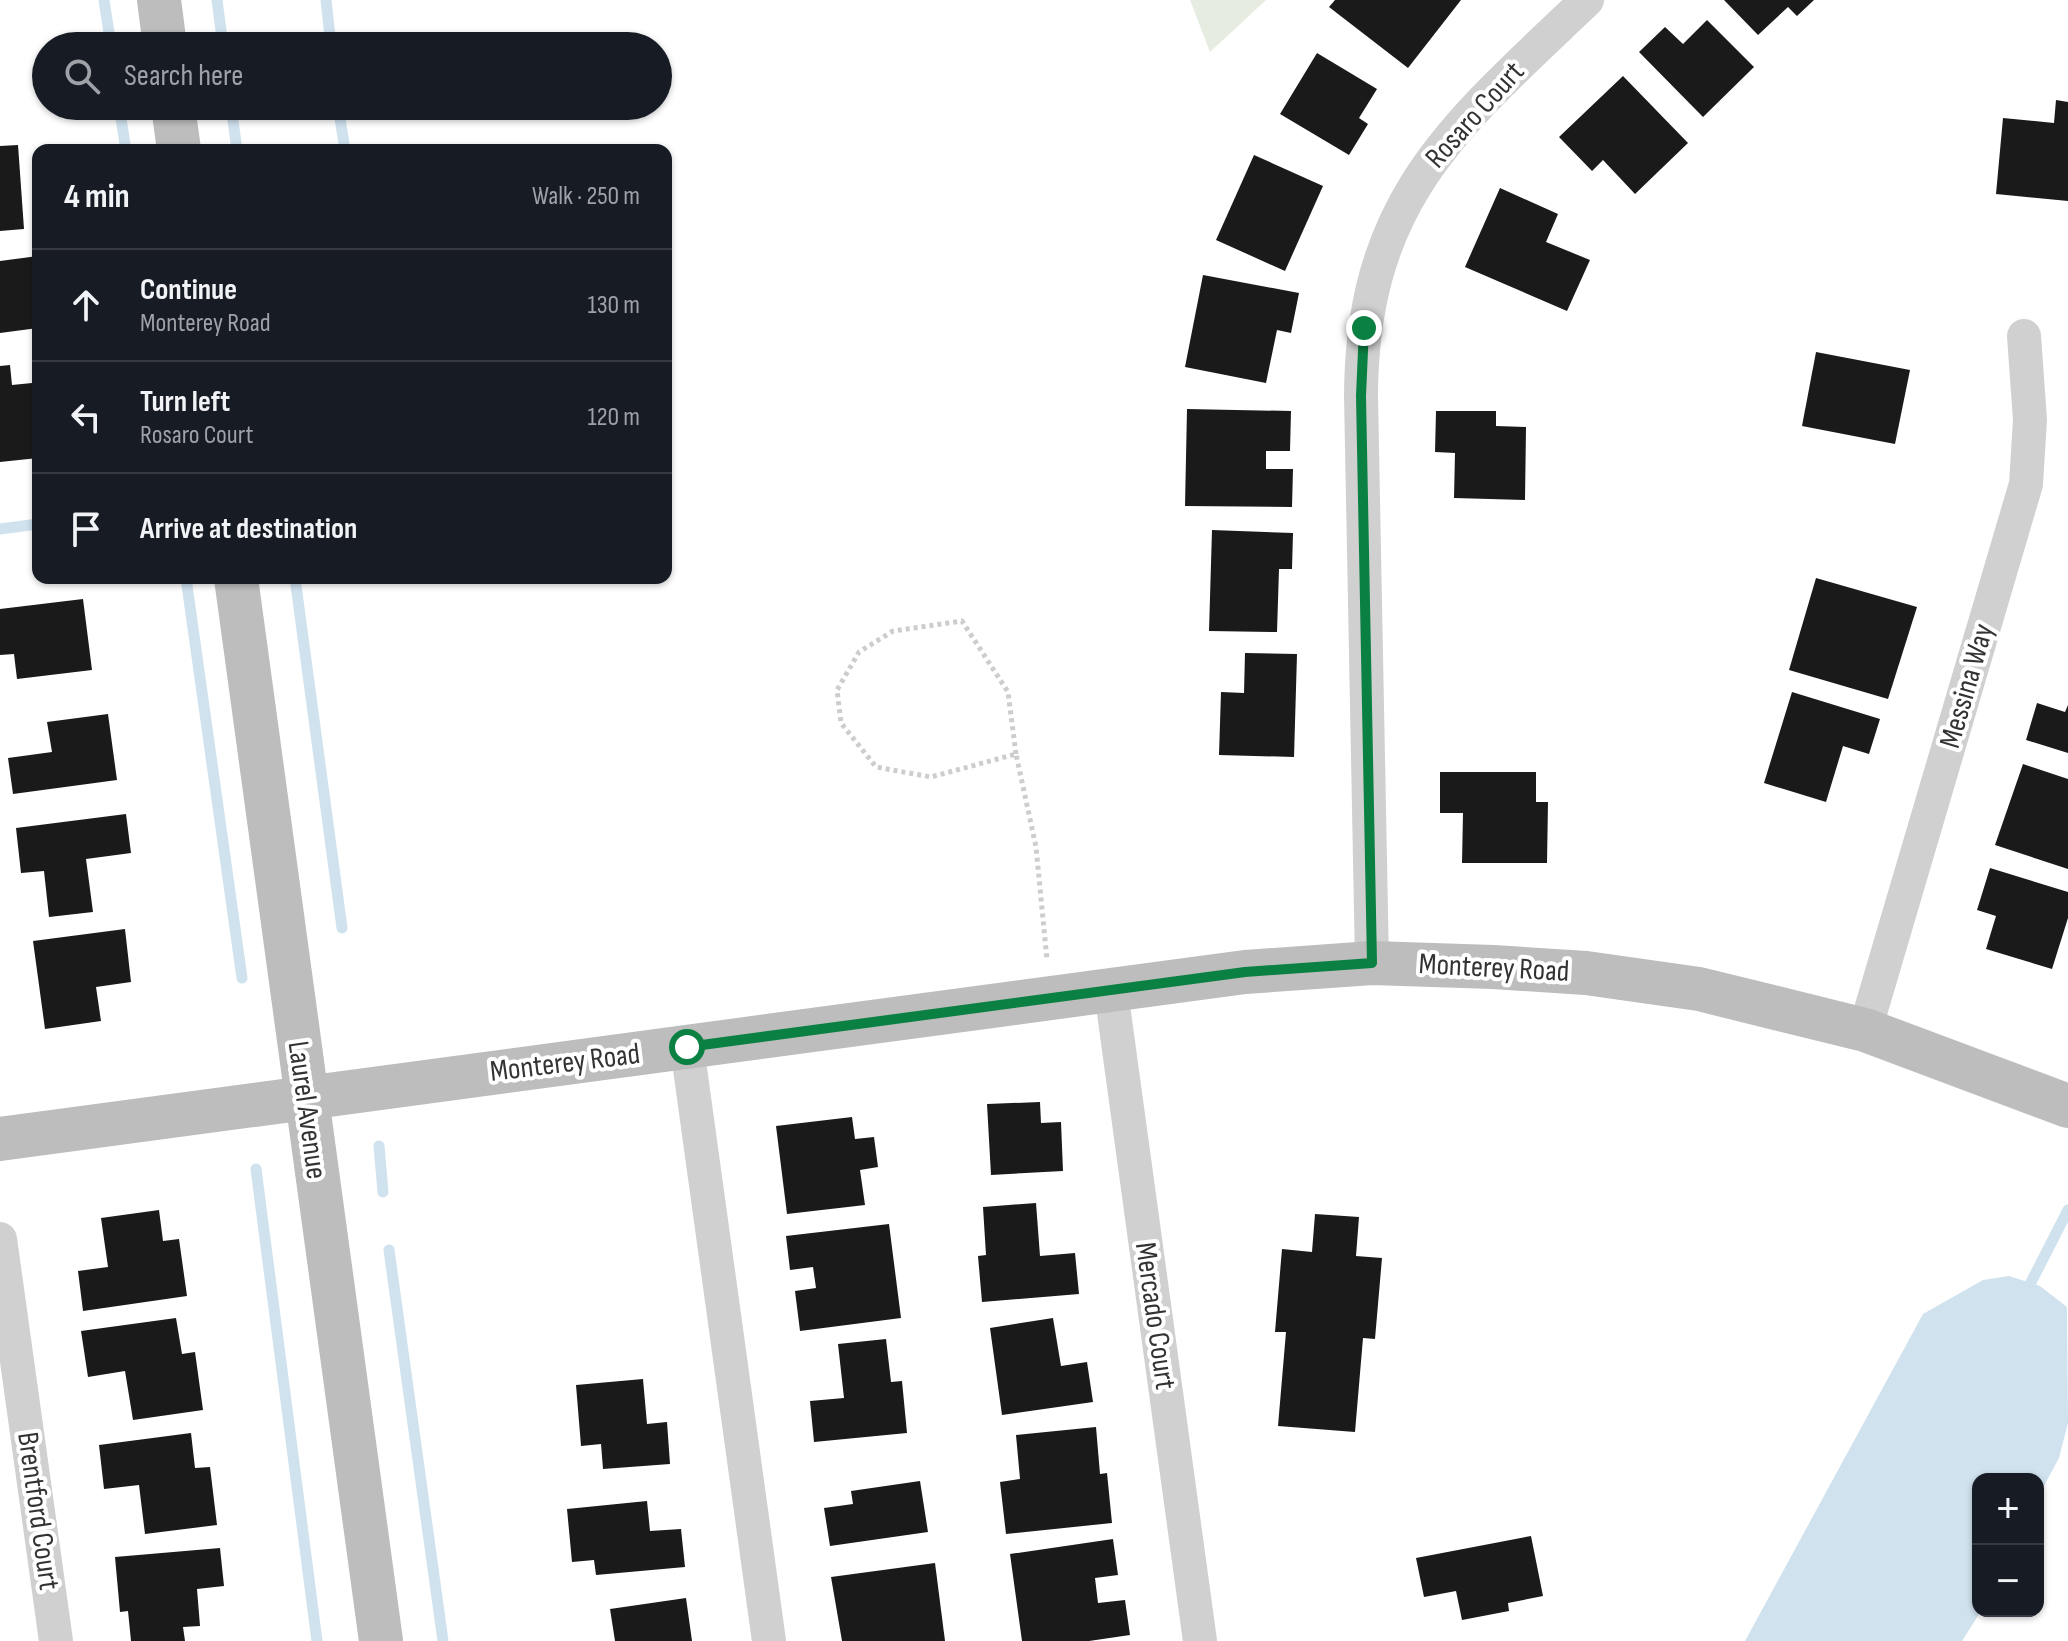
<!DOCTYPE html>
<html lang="en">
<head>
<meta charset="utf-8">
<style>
	:root { --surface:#171b24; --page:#242831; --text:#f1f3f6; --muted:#9ea1a6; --line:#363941 }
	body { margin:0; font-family:"Sofia Sans Condensed",sans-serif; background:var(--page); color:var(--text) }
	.controls { position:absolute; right:24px; bottom:24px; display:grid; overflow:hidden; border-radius:16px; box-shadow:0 2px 6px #0004 }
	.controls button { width:72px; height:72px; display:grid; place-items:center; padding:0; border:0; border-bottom:2px solid var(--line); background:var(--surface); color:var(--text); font:40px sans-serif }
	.stop { position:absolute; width:24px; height:24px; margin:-18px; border:6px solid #0b8043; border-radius:50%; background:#fff }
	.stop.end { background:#0b8043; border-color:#fff; box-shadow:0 2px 8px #0008 }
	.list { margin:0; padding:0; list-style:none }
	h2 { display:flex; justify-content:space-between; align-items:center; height:104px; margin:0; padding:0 32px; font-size:34px }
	h2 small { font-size:26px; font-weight:400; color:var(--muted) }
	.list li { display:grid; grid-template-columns:52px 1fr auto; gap:24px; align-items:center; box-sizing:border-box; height:112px; padding:0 32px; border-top:2px solid var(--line) }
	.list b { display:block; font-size:30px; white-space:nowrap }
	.list p { margin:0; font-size:26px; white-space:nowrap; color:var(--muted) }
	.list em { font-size:26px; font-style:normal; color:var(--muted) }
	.icon { flex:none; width:44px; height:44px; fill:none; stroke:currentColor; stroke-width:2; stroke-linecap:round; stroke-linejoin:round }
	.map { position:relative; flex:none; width:2068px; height:1641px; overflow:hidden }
	.search { position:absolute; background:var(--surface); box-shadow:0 2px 6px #0004; left:32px; top:32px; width:640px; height:88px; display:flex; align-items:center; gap:20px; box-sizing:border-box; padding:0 28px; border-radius:44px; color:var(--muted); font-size:30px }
	.panel { position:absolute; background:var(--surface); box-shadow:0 2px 6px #0004; left:32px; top:144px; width:640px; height:440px; border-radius:16px }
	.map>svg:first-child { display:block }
</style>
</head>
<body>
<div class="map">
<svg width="2068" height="1641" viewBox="0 0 2068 1641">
	<rect width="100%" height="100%" fill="#fff"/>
	<polygon fill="#e6ecdf" points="1190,0 1266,0 1210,52"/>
	<polygon fill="#cfe2ee" points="2009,1276 2040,1286 2067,1307 2068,1423 2059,1458 2038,1497 2038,1479 1978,1479 1981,1611 1962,1641 1745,1641 1923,1314 1983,1280"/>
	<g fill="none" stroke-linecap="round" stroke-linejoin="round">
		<g stroke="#cfe2ee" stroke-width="11">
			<polyline points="104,0 111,46"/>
			<polyline points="217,0 223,46"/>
			<polyline points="326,0 331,46"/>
			<polyline points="119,106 126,150"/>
			<polyline points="231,106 237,150"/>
			<polyline points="338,106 345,150"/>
			<polyline points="0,529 38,524"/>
			<polyline points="186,578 242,978"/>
			<polyline points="295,578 342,928"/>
			<polyline points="379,1146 383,1192"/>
			<polyline points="256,1169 317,1641"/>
			<polyline points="389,1250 443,1641"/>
			<polyline points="2026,1292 2068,1210"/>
		</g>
	</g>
	<g fill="#1a1a1a">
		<polygon points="1335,0 1461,0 1408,68 1329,7"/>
		<polygon points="1724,0 1814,0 1797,16 1788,7 1758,35"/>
		<polygon points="1707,20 1754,67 1703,117 1639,52 1665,27 1683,44"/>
		<polygon points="1317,53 1377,89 1359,118 1368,124 1349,155 1280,114"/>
		<polygon points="1623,76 1688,143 1635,194 1603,160 1592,171 1559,137"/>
		<polygon points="2056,100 2068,102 2068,201 1996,194 2003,118 2054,123"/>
		<polygon points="18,145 24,229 0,231 0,146"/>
		<polygon points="1254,155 1323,186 1285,271 1216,240"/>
		<polygon points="1500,188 1558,214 1546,242 1590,260 1567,311 1465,267"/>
		<polygon points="38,256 38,328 0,333 0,261"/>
		<polygon points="1203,275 1299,293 1291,333 1277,330 1266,383 1185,367"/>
		<polygon points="1816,352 1910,370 1895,444 1802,426"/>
		<polygon points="10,365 12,385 32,383 35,412 38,412 38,458 0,462 0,366"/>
		<polygon points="1187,409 1291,411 1290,451 1266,451 1266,469 1293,469 1292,507 1185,506"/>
		<polygon points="1436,411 1496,411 1496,426 1526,427 1525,500 1454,498 1455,453 1435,452"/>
		<polygon points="1212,530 1293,533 1292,569 1279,569 1277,632 1209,631"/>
		<polygon points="1816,578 1917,607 1888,699 1789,670"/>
		<polygon points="83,599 92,670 17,679 14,654 0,655 0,609"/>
		<polygon points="1245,653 1297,654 1294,757 1219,755 1221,692 1244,693"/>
		<polygon points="1792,692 1880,719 1869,754 1843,746 1826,802 1764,783"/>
		<polygon points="2037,703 2065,712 2068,705 2068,753 2026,740"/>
		<polygon points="108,714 117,780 13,794 8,758 52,752 47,722"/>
		<polygon points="2023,764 2068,779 2068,869 1995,845"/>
		<polygon points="1440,772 1536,772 1536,802 1548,802 1547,863 1462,863 1463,813 1440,813"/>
		<polygon points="126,814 131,853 86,859 93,912 49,917 44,871 21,873 16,828"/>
		<polygon points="1990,868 2068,892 2068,918 2052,969 1986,949 1996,916 1977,910"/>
		<polygon points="125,929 131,982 96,987 101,1021 45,1029 33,941"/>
		<polygon points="1040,1102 1041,1123 1061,1122 1063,1171 991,1175 987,1104"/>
		<polygon points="852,1117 855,1139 874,1137 878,1167 860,1170 865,1205 787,1214 776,1126"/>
		<polygon points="1036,1203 1040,1256 1075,1253 1079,1294 982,1302 978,1256 986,1255 983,1207"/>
		<polygon points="159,1210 163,1241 179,1239 187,1296 83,1311 78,1271 108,1267 101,1218"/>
		<polygon points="1315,1214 1359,1217 1356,1256 1382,1258 1375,1339 1363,1338 1355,1432 1278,1426 1286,1332 1275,1332 1282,1249 1312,1252"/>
		<polygon points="889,1224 901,1318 800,1331 795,1291 816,1288 813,1267 790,1270 786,1236"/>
		<polygon points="176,1318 182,1354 195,1352 203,1410 133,1420 125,1371 88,1377 81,1331"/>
		<polygon points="1053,1318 1061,1366 1087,1362 1093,1402 1002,1415 990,1328"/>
		<polygon points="886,1339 891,1382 902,1381 907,1433 814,1442 810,1401 844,1398 838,1344"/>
		<polygon points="643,1379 647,1424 667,1422 670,1464 603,1469 601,1444 581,1446 576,1385"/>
		<polygon points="1096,1427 1100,1474 1107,1473 1112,1523 1006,1534 1000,1482 1020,1479 1016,1435"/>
		<polygon points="191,1433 195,1468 210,1467 217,1525 145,1534 139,1485 104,1489 99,1445"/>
		<polygon points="920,1481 928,1532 830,1546 824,1508 853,1504 851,1491"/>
		<polygon points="647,1501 650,1531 681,1529 685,1567 596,1575 594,1560 572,1562 567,1509"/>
		<polygon points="1531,1536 1543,1596 1508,1603 1509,1611 1462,1620 1456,1591 1424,1597 1416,1558"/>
		<polygon points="1113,1539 1118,1575 1095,1578 1098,1603 1125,1600 1130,1635 1089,1641 1022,1641 1010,1554"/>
		<polygon points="220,1548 224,1586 197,1589 200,1626 183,1627 185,1641 131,1641 128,1611 120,1612 115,1557"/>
		<polygon points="935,1563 945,1641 842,1641 831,1577"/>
		<polygon points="686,1598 692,1641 615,1641 610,1609"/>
	</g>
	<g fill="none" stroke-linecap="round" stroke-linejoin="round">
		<polyline stroke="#cdcdcd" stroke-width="5" stroke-dasharray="4 4" stroke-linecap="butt" points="1016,754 1008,692 962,621 893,631 859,652 837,690 841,723 876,767 931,777 1016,754 1036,847 1047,960"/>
		<g stroke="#d0d0d0" stroke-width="34">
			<path d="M 1372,963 L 1361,396 C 1362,198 1455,126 1587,0"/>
			<polyline points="1111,991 1200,1641"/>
			<polyline points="1865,1030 2026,484 2030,420 2024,336"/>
			<polyline points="687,1047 769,1641"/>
			<polyline points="0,1239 56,1641"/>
		</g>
		<g stroke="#bdbdbd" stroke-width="44">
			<polyline points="159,0 165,46"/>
			<polyline points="173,106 179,150"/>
			<polyline points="236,578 381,1641"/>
			<polyline points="0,1139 1245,972 1372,963 1493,967 1586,973 1699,989 1865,1030 2068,1106"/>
		</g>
	</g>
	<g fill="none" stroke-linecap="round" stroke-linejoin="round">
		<polyline stroke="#0b8043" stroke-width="10" points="687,1047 1245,972 1372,963 1361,396 1364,328"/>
	</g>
	<g text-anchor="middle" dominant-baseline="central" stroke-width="8" stroke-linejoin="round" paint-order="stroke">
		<g font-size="30" fill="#333" stroke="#fff">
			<text transform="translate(1475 115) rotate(-48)">Rosaro Court</text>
			<text transform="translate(1967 686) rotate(-74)">Messina Way</text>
			<text transform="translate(1494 968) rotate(3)">Monterey Road</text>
			<text transform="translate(565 1063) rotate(-7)">Monterey Road</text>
			<text transform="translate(307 1110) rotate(82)">Laurel Avenue</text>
			<text transform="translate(1155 1316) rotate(82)">Mercado Court</text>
			<text transform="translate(38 1511) rotate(82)">Brentford Court</text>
		</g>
	</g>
</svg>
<div class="controls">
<button>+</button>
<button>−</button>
</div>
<div class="stop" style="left:687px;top:1047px"></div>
<div class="stop end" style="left:1364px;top:328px"></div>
<div class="search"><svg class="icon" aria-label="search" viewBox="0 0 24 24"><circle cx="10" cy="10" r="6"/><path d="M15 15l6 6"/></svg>Search here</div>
<section class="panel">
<h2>4 min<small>Walk · 250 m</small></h2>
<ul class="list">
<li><svg class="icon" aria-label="ahead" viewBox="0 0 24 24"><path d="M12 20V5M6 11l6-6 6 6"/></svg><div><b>Continue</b><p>Monterey Road</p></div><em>130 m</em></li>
<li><svg class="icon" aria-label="left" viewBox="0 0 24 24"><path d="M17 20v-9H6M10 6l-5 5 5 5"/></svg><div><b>Turn left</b><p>Rosaro Court</p></div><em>120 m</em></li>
<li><svg class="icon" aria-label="arrive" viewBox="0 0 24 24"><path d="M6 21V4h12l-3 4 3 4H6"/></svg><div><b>Arrive at destination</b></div></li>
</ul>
</section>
</div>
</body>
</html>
